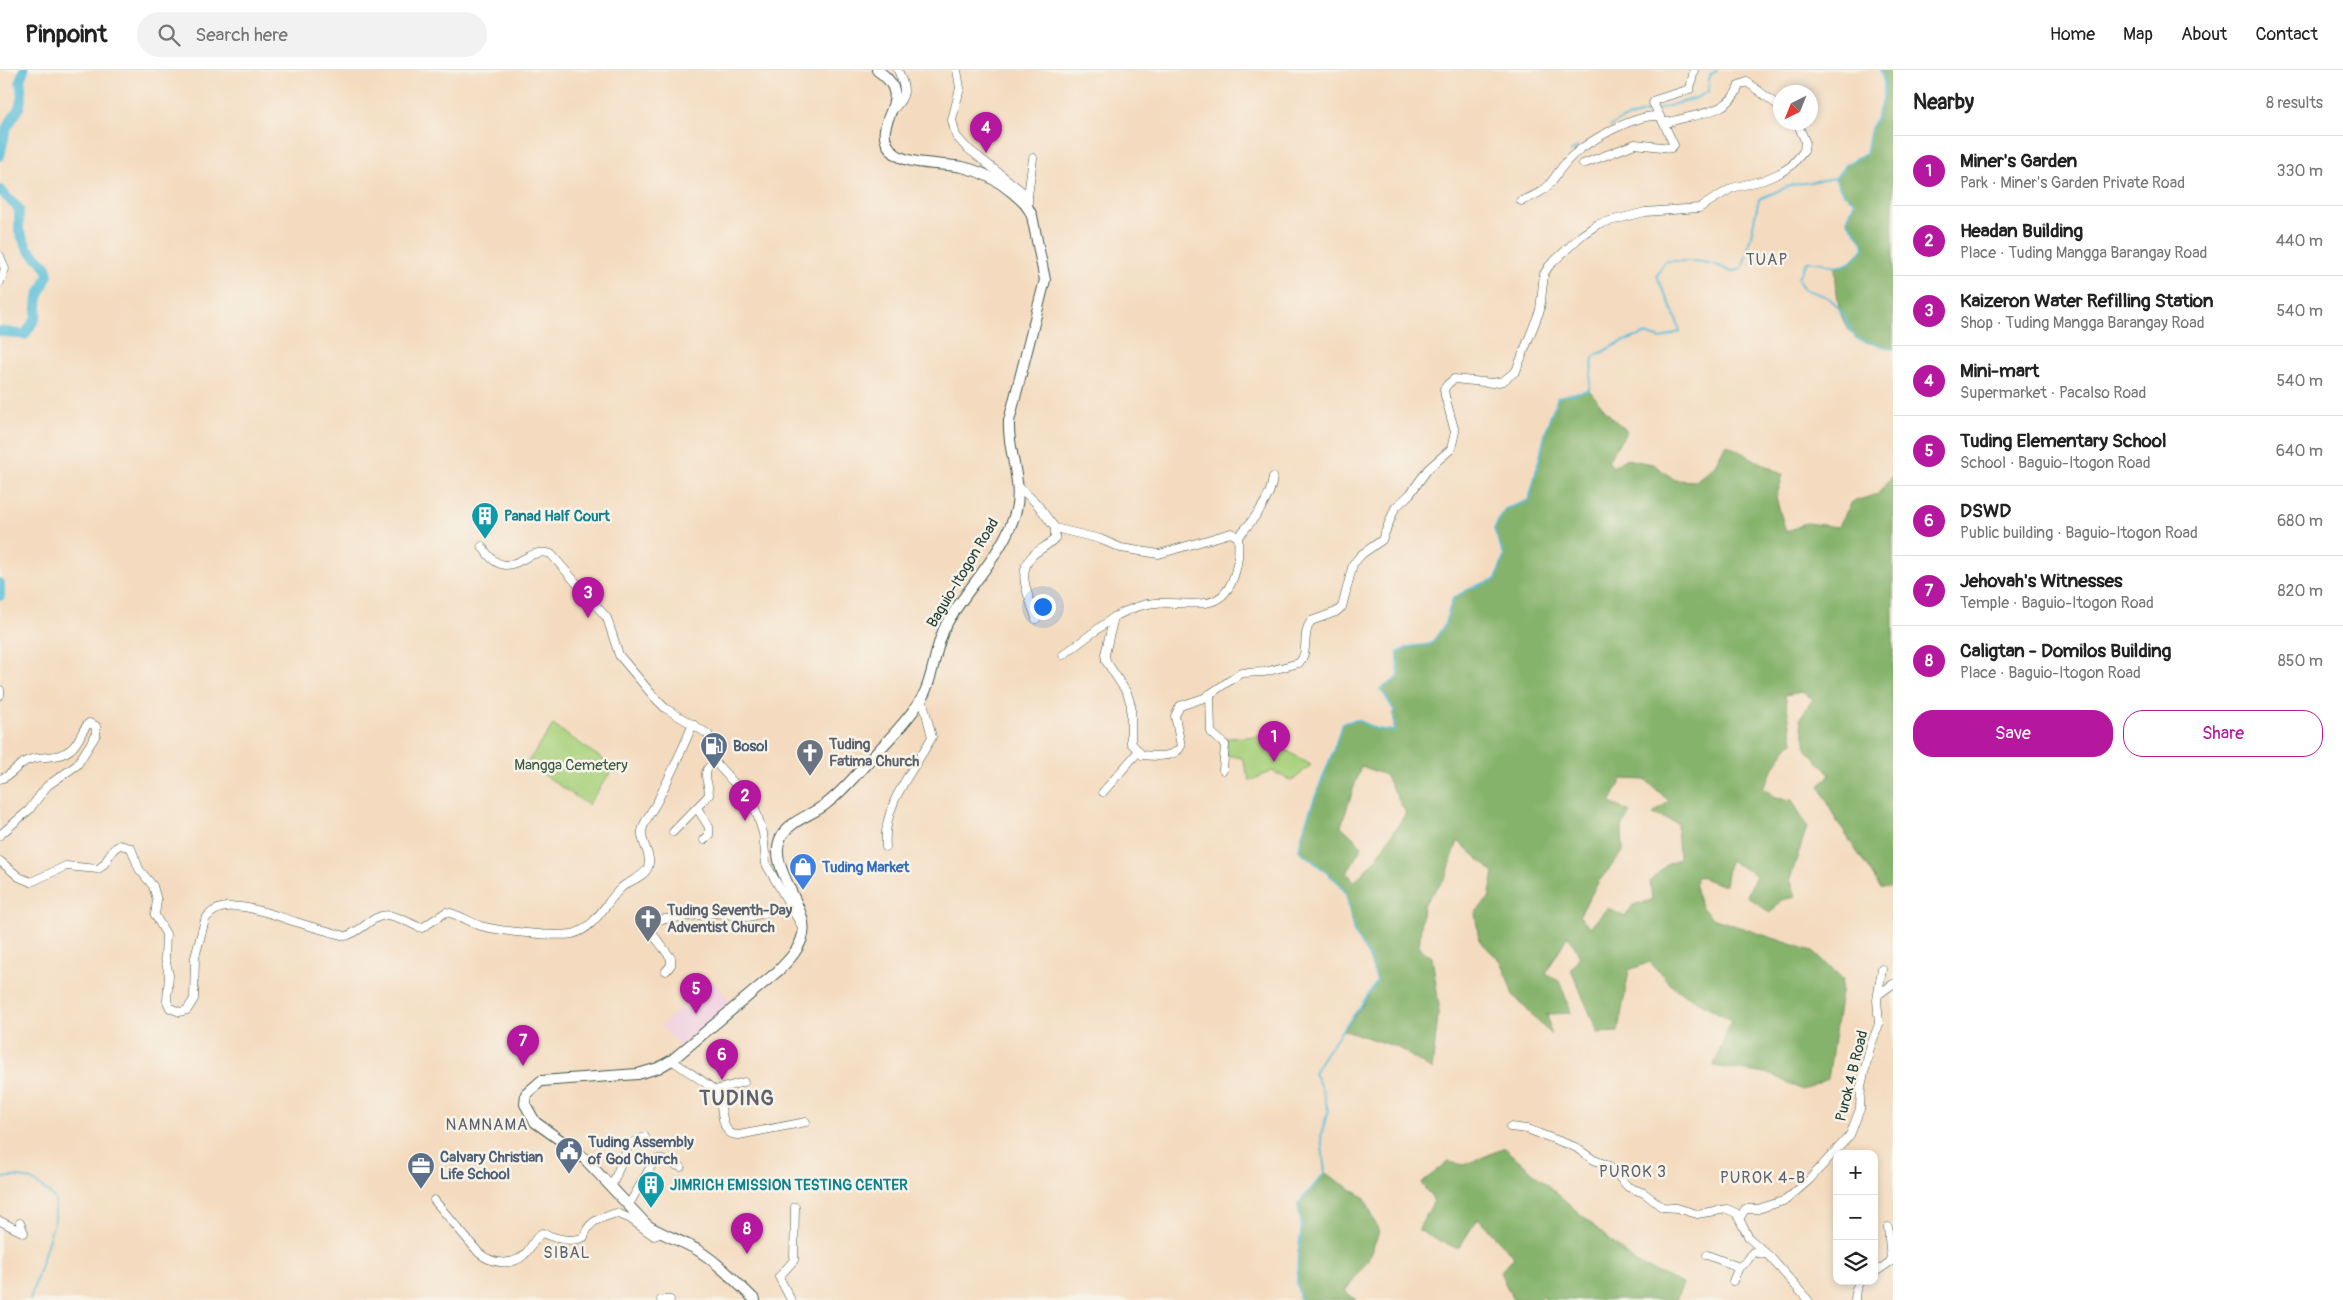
<!DOCTYPE html>
<html lang="en">
<head>
<meta charset="utf-8">
<style>
	:root { --surface:#fff; --page:#f2f2f2; --text:#222; --muted:#767676; --line:#e0e0e0; --accent:#b5179e }
	body { margin:0; font-family:Pangolin,sans-serif; background:var(--page); color:var(--text) }
	.controls { position:absolute; right:15px; bottom:15px; display:grid; overflow:hidden; border-radius:10px; box-shadow:0 2px 8px #0003 }
	.controls button { width:45px; height:45px; display:grid; place-items:center; padding:0; border:0; border-bottom:1px solid var(--line); background:var(--surface); color:var(--text); font:25px sans-serif }
	.compass { position:absolute; left:1773px; top:15px; width:45px; height:45px; border-radius:50%; background:var(--surface); box-shadow:0 2px 8px #0003; rotate:223deg }
	.you { position:absolute; left:1042px; top:536px; width:18px; height:18px; margin:-12px; border:4px solid #fff; border-radius:50%; background:#1a73e8; box-shadow:0 0 0 8px #1a73e833 }
	.badge { display:grid; place-items:center; width:32px; height:32px; border-radius:50%; background:var(--accent); color:#fff; font-size:16px; font-weight:700 }
	.pin { position:absolute; translate:-50% -41px; filter:drop-shadow(0 1px 2px #0008) }
	.pin::after { content:''; position:absolute; top:26px; width:18px; height:15px; background:inherit; clip-path:polygon(0 0,100% 0,50% 100%) }
	.list { margin:0; padding:0; list-style:none }
	h2 { display:flex; justify-content:space-between; align-items:center; height:65px; margin:0; padding:0 20px; font-size:21px }
	h2 small { font-size:16px; font-weight:400; color:var(--muted) }
	.list li { display:grid; grid-template-columns:32px 1fr auto; gap:15px; align-items:center; box-sizing:border-box; height:70px; padding:0 20px; border-top:1px solid var(--line) }
	.list b { display:block; font-size:19px; white-space:nowrap }
	.list p { margin:0; font-size:16px; white-space:nowrap; color:var(--muted) }
	.list em { font-size:16px; font-style:normal; color:var(--muted) }
	.actions { display:flex; gap:10px; padding:15px 20px }
	.actions a { flex:1; padding:11px 0; border:1px solid var(--accent); border-radius:20px; text-align:center; font-size:18px; color:var(--accent) }
	.actions .main { background:var(--accent); color:#fff }
	.icon { flex:none; width:28px; height:28px; fill:none; stroke:currentColor; stroke-width:2; stroke-linecap:round; stroke-linejoin:round }
	.map { position:relative; flex:none; width:1893px; height:1230px; overflow:hidden }
	header { display:flex; align-items:center; gap:30px; box-sizing:border-box; height:70px; padding:0 25px; background:var(--surface); border-bottom:1px solid var(--line) }
	header strong { font-size:24px }
	nav { display:flex; gap:28px; margin-inline-start:auto; font-size:18px }
	.search { width:350px; height:45px; background:var(--page); display:flex; align-items:center; gap:12px; box-sizing:border-box; padding:0 18px; border-radius:28px; color:var(--muted); font-size:19px }
	main { display:flex }
	aside { flex:1; background:var(--surface) }
	.map>svg:first-child { display:block }
</style>
</head>
<body>
<header>
<strong>Pinpoint</strong>
<div class="search"><svg class="icon" aria-label="search" viewBox="0 0 24 24"><circle cx="10" cy="10" r="6"/><path d="M15 15l6 6"/></svg>Search here</div>
<nav><a>Home</a><a>Map</a><a>About</a><a>Contact</a></nav>
</header>
<main>
<div class="map">
<svg width="1893" height="1230" viewBox="0 0 1893 1230">
	<rect width="100%" height="100%" fill="#f7f3e8"/>
	<filter id="ink" filterUnits="userSpaceOnUse"><feTurbulence type="fractalNoise" baseFrequency=".02" numOctaves="2"/><feDisplacementMap in="SourceGraphic" scale="10" xChannelSelector="R" yChannelSelector="G"/><feConvolveMatrix kernelMatrix="1 2 1 2 8 2 1 2 1" color-interpolation-filters="sRGB"/></filter>
	<filter id="wash" filterUnits="userSpaceOnUse"><feTurbulence type="fractalNoise" baseFrequency=".0096" numOctaves="4" result="noise"/><feDisplacementMap in="SourceGraphic" scale="20" xChannelSelector="R" yChannelSelector="G"/><feGaussianBlur stdDeviation="1.12" result="paint"/><feColorMatrix in="noise" values="0 0 0 0 0 0 0 0 0 0 0 0 0 0 0 0 0 1.4 0 .05"/><feComposite in="paint" operator="in"/></filter>
	<g filter="url(#wash)">
		<rect width="100%" height="100%" fill="#f4dbbf"/>
		<polygon fill="#f2cfe1" points="712,910 732,933 680,977 661,956"/>
		<g fill="#a8d17c" stroke="#648758">
			<polygon points="553,655 614,697 588,735 527,693"/>
			<polygon points="1262,666 1311,695 1292,711 1272,701 1250,711 1242,688 1227,685 1226,668"/>
		</g>
		<g fill="#86b36c" stroke="#527850" fill-rule="evenodd">
			<path d="M 1880,0 L 1893,0 L 1893,279 C 1882,274 1864,274 1856,267 C 1836,252 1837,219 1835,197 L 1847,195 L 1864,178 L 1863,172 L 1847,150 L 1855,131 L 1842,122 L 1835,108 L 1848,93 L 1866,83 C 1868,75 1869,65 1872,56 C 1881,36 1890,23 1880,0 Z"/>
			<path d="M 1589,320 L 1611,347 L 1627,361 L 1608,391 L 1613,397 L 1625,389 L 1653,394 L 1675,410 L 1696,411 L 1715,395 L 1726,374 L 1783,405 L 1776,428 L 1786,462 L 1806,453 L 1838,457 L 1852,432 L 1878,424 L 1893,405 L 1893,818 L 1880,817 L 1835,748 L 1820,716 L 1830,704 L 1807,680 L 1800,648 L 1813,629 L 1802,622 L 1785,625 L 1793,672 C 1781,681 1772,703 1763,717 L 1775,728 L 1792,730 L 1807,757 L 1790,809 L 1796,827 L 1781,830 L 1770,843 L 1747,826 L 1756,805 L 1729,790 L 1725,816 L 1696,806 C 1695,825 1697,835 1712,848 L 1812,881 L 1843,909 L 1828,1009 L 1802,1020 L 1772,1005 L 1714,996 L 1731,950 L 1674,918 L 1650,892 L 1629,900 L 1618,962 L 1598,963 L 1571,899 L 1580,886 L 1568,865 L 1546,903 L 1560,912 L 1571,943 L 1547,944 L 1551,965 L 1513,925 L 1502,893 L 1479,870 L 1475,843 L 1489,828 L 1494,803 L 1458,771 L 1446,807 L 1423,835 L 1419,879 L 1432,887 L 1439,936 L 1432,1000 L 1397,977 L 1344,960 L 1363,935 L 1377,911 L 1369,888 L 1354,862 L 1346,823 L 1337,811 L 1299,780 C 1307,736 1331,697 1342,653 L 1358,650 L 1376,659 L 1394,661 L 1394,640 L 1381,619 L 1399,607 L 1398,583 L 1409,577 L 1431,574 L 1444,556 L 1453,528 L 1471,518 L 1496,509 L 1504,486 L 1494,459 L 1505,439 L 1529,430 L 1548,353 L 1558,327 ZM 1361,696 L 1385,705 L 1406,743 L 1375,790 L 1355,811 L 1347,803 L 1362,776 L 1341,756 ZM 1622,709 L 1646,710 L 1669,731 L 1653,744 L 1677,753 L 1679,788 L 1664,797 L 1650,811 L 1652,830 L 1633,835 L 1625,847 L 1607,838 L 1591,857 L 1579,846 L 1599,811 L 1623,782 L 1622,757 L 1630,742 L 1610,733 Z"/>
			<polygon points="1505,1078 1636,1193 1683,1214 1676,1230 1546,1230 1543,1227 1536,1230 1513,1230 1500,1202 1514,1187 1478,1148 1458,1179 1418,1160 1434,1131 1421,1113 1448,1092 1464,1095"/>
			<polygon points="1325,1103 1365,1128 1379,1162 1368,1190 1345,1221 1356,1230 1300,1230 1297,1213 1298,1184 1302,1157 1298,1134"/>
		</g>
		<g fill="none" stroke-linecap="round" stroke-linejoin="round">
			<g stroke="#5bbfd9" stroke-width="2">
				<polyline points="1658,39 1696,28 1709,21 1709,6 1718,0"/>
				<polyline points="1610,57 1620,50 1653,40"/>
				<polyline points="1570,82 1577,77"/>
				<path d="M 1835,108 L 1842,122 L 1855,131 L 1847,150 L 1863,172 L 1864,178 C 1840,210 1833,189 1807,192 L 1798,207 C 1802,226 1816,219 1830,229 C 1842,238 1847,255 1856,268 L 1893,279"/>
				<path d="M 0,1109 C 25,1102 37,1111 55,1129 L 55,1149 L 30,1230"/>
				<path d="M 1300,1230 L 1297,1213 L 1298,1184 L 1302,1157 L 1298,1134 L 1325,1103 L 1321,1066 L 1328,1040 L 1322,1019 L 1314,1003 C 1331,970 1358,944 1377,911 L 1370,888 L 1354,862 L 1346,823 L 1337,811 L 1299,780 C 1307,736 1331,697 1342,653 L 1358,650 L 1376,659 L 1395,661 L 1394,640 L 1381,619 L 1399,607 L 1398,583 L 1409,577 L 1431,574 L 1444,556 L 1453,528 L 1471,518 L 1496,509 L 1504,486 L 1494,459 L 1505,439 L 1529,431 L 1548,353 L 1558,327 L 1589,320 L 1593,287 L 1619,273 L 1645,264 L 1661,269 L 1680,261 C 1675,241 1664,225 1657,206 L 1665,191 C 1690,191 1709,189 1731,202 L 1742,199 C 1750,176 1753,153 1759,129 L 1792,115 L 1835,108 L 1848,93 L 1866,84 C 1868,75 1869,65 1872,56 C 1881,36 1890,23 1880,0"/>
			</g>
			<g stroke="#5bbfd9" stroke-width="10">
				<polyline points="0,86 6,59 19,38 22,26 20,10 24,0"/>
				<polyline points="0,120 19,139 19,161 28,179 46,196 48,205 38,227 36,247 25,265 0,261"/>
				<polyline points="0,513 0,526"/>
			</g>
		</g>
	</g>
	<g filter="url(#ink)">
		<g fill="none" stroke-linecap="round" stroke-linejoin="round">
			<defs>
				<g id="minor">
					<polyline points="957,0 960,18 952,50 956,66 966,77 1028,126 1028,136"/>
					<path d="M 1694,0 L 1690,19 L 1655,30 L 1653,33 L 1663,52 L 1670,52 C 1694,44 1731,44 1739,15 L 1747,12 L 1780,37"/>
					<path d="M 892,41 C 908,25 906,20 898,0"/>
					<polyline points="1583,94 1635,74 1671,78 1674,75 1663,52"/>
					<polyline points="1028,126 1033,88"/>
					<path d="M 1521,131 C 1557,118 1549,108 1572,86 C 1590,70 1635,44 1659,46"/>
					<polyline points="0,186 5,199 0,212"/>
					<path d="M 1017,415 L 1037,434 L 1055,458 L 1100,469 L 1121,478 L 1159,484 L 1231,463 L 1238,467 C 1240,490 1235,530 1205,533 C 1189,535 1171,532 1155,533 C 1140,534 1127,540 1114,547 L 1105,584 L 1106,591 L 1127,623 L 1131,635 L 1131,673 L 1142,685 C 1153,686 1175,689 1181,676 L 1175,646 L 1180,636 L 1204,628 L 1241,603 L 1265,602 L 1299,593 C 1310,581 1301,564 1311,551 L 1336,542 L 1342,537 L 1353,494 L 1362,484 L 1382,470 L 1395,438 L 1410,424 L 1428,399 L 1451,379 L 1455,362 L 1445,326 L 1444,319 L 1448,314 L 1454,309 L 1493,313 L 1503,311 L 1516,301 L 1540,240 L 1544,204 L 1549,196 L 1582,165 L 1598,154 L 1645,142 L 1699,138 L 1732,118 L 1764,110 L 1780,103 L 1791,96 L 1804,81 L 1805,71 L 1797,52"/>
					<path d="M 1238,467 C 1253,450 1271,430 1273,407"/>
					<path d="M 482,476 C 508,519 525,474 551,484 L 607,548 L 619,585 L 655,628 L 665,638 L 708,664 L 715,692 L 754,735 L 763,763 L 766,794 L 801,855"/>
					<path d="M 1036,549 C 1031,529 1014,503 1033,485 C 1040,479 1049,475 1055,468 L 1055,458"/>
					<polyline points="1063,585 1114,547"/>
					<polyline points="0,620 0,625"/>
					<polyline points="1210,624 1211,662 1225,675 1223,700"/>
					<path d="M 0,709 C 12,706 16,696 26,691 C 39,684 57,691 71,679 C 80,672 81,660 89,653 L 96,656 L 96,665 L 77,695 L 47,716 L 29,740 L 0,765"/>
					<polyline points="1103,722 1138,682"/>
					<polyline points="697,738 709,757 709,765 704,770"/>
					<path d="M 673,762 L 709,725 C 709,710 699,702 715,692"/>
					<path d="M 886,777 C 882,734 913,702 932,667 L 922,628"/>
					<path d="M 0,791 L 19,807 L 31,812 L 66,796 L 98,799 C 110,793 106,782 120,775 L 131,778 L 139,799 L 153,816 L 157,830 L 155,845 L 166,864 L 165,888 L 169,905 L 167,931 L 170,938 L 180,942 L 187,940 L 194,929 L 195,887 L 205,850 C 221,822 273,845 296,852 C 312,857 328,861 345,866 C 362,863 374,841 392,846 C 402,848 412,855 422,858 L 446,842 C 459,844 469,852 481,856 C 499,861 554,867 572,864 C 594,860 606,832 621,818 C 628,811 645,807 648,797 C 653,786 640,772 642,761 C 644,750 653,740 658,730 C 670,706 682,680 693,654"/>
					<polyline points="666,901 671,895 671,888 651,862 652,855 657,850 716,843 748,847 791,837"/>
					<polyline points="1879,924 1893,914"/>
					<path d="M 672,990 C 682,999 713,1015 718,1025 C 724,1039 719,1066 739,1065 L 806,1052"/>
					<polyline points="715,1020 744,1012"/>
					<polyline points="1510,1057 1527,1059 1575,1077 1594,1090 1609,1096 1628,1117 1644,1123 1662,1137 1677,1138 1697,1144 1727,1139 1736,1143 1749,1168 1770,1187 1808,1230"/>
					<polyline points="611,1118 629,1074 645,1067"/>
					<path d="M 434,1130 L 479,1183 C 491,1193 511,1197 524,1185 C 531,1179 534,1168 542,1163 C 554,1168 572,1173 584,1167 C 589,1149 601,1149 616,1143 L 629,1148 L 654,1166 L 660,1164"/>
					<polyline points="628,1136 654,1091 659,1089 681,1097"/>
					<polyline points="1740,1148 1745,1139 1758,1139 1786,1130 1809,1110 1850,1065 1860,1039 1861,1016 1870,978 1879,954 1877,930 1882,899"/>
					<polyline points="0,1151 24,1163 20,1153"/>
					<polyline points="1888,1157 1891,1191"/>
					<polyline points="1707,1185 1739,1197 1747,1191 1753,1182 1764,1184"/>
					<polyline points="1874,1203 1893,1190"/>
					<polyline points="1733,1211 1739,1197"/>
					<polyline points="661,1230 670,1230"/>
					<polyline points="791,1230 779,1207 794,1190 795,1137"/>
					<polyline points="1855,1230 1856,1219 1860,1211"/>
				</g>
				<path id="major" d="M 755,1230 C 737,1213 720,1194 699,1181 C 683,1171 664,1166 647,1155 L 581,1085 L 535,1052 L 525,1034 L 526,1024 L 541,1011 L 638,1004 L 658,998 L 672,990 L 778,901 C 788,891 800,879 803,864 C 809,838 766,795 781,767 C 789,751 812,745 826,734 C 838,725 848,714 858,703 C 877,681 908,652 922,628 C 935,605 934,576 947,553 C 967,518 1006,480 1016,440 C 1023,411 1007,380 1009,351 L 1045,210 L 1032,146 C 1028,135 1021,130 1013,123 C 998,110 980,101 962,97 C 943,93 905,96 892,81 C 866,52 921,30 877,0"/>
			</defs>
			<use href="#minor" stroke="#3f5549" stroke-width="9"/>
			<use href="#major" stroke="#3f5549" stroke-width="12"/>
			<use href="#minor" stroke="#fff" stroke-width="8"/>
			<use href="#major" stroke="#fff" stroke-width="10"/>
		</g>
	</g>
	<defs>
		<symbol id="building-pin" viewBox="-11 -11 22 30"><path d="M0 17L-7.5 6A9.5 9.5 0 1 1 7.5 6Z" fill="#0f9aa8" stroke="#f7f3e8"/><path d="M-4-6H4V6H1V3H-1V6H-4ZM-2.5-4.3h1.7v1.8h-1.7ZM.8-4.3h1.7v1.8H.8ZM-2.5-1h1.7V.8h-1.7ZM.8-1h1.7V.8H.8Z" fill="#fff"/></symbol>
		<symbol id="fuel-pin" viewBox="-11 -11 22 30"><path d="M0 17L-7.5 6A9.5 9.5 0 1 1 7.5 6Z" fill="#5c6f8a" stroke="#f7f3e8"/><path d="M-5.5-6h7V0h2V4h1.3V-2.5L3-4.5l.8-.8L6-3V5H2.5V1h-1V6h-7ZM-4.2-4.7v3.2H.2V-4.7Z" fill="#fff"/></symbol>
		<symbol id="church-pin" viewBox="-11 -11 22 30"><path d="M0 17L-7.5 6A9.5 9.5 0 1 1 7.5 6Z" fill="#6b7280" stroke="#f7f3e8"/><path d="M-1.2-6h2.4v3.5h3.3v2.4h-3.3V6h-2.4V-.1h-3.3v-2.4h3.3Z" fill="#fff"/></symbol>
		<symbol id="shop-pin" viewBox="-11 -11 22 30"><path d="M0 17L-7.5 6A9.5 9.5 0 1 1 7.5 6Z" fill="#3f7fe0" stroke="#f7f3e8"/><path d="M-5-2.5h2.3a2.7 3.5 0 0 1 5.4 0H5L5.5 6h-11ZM-1.5-2.5h3a1.5 2.3 0 0 0-3 0Z" fill="#fff"/></symbol>
		<symbol id="civic-pin" viewBox="-11 -11 22 30"><path d="M0 17L-7.5 6A9.5 9.5 0 1 1 7.5 6Z" fill="#5c6f8a" stroke="#f7f3e8"/><path d="M-.6-6.5H3V-4.5H.6V-3L4-1V1h2V6H-6V1h2V-1L-.6-3ZM-1.2 2.5V6h2.4V2.5Z" fill="#fff"/></symbol>
		<symbol id="office-pin" viewBox="-11 -11 22 30"><path d="M0 17L-7.5 6A9.5 9.5 0 1 1 7.5 6Z" fill="#5c6f8a" stroke="#f7f3e8"/><path d="M-6-3h4V-5.5h4V-3h4V5H-6ZM-1-4.5V-3h2v-1.5ZM-6 0V1H6V0Z" fill="#fff"/></symbol>
	</defs>
	<g fill-rule="evenodd">
		<use href="#building-pin" x="469" y="430" width="32" height="43"/>
		<use href="#fuel-pin" x="698" y="660" width="32" height="43"/>
		<use href="#church-pin" x="794" y="667" width="32" height="43"/>
		<use href="#shop-pin" x="787" y="781" width="32" height="43"/>
		<use href="#church-pin" x="632" y="833" width="32" height="43"/>
		<use href="#civic-pin" x="553" y="1065" width="32" height="43"/>
		<use href="#office-pin" x="405" y="1080" width="32" height="43"/>
		<use href="#building-pin" x="635" y="1099" width="32" height="43"/>
	</g>
	<g text-anchor="middle" dominant-baseline="central" stroke-width="5" stroke-linejoin="round" paint-order="stroke">
		<g font-size="15" font-weight="bold" fill="#0d838f" stroke="#f7f3e8" text-anchor="start">
			<text x="504" y="446">Panad Half Court</text>
			<text x="670" y="1115">JIMRICH EMISSION TESTING CENTER</text>
		</g>
		<g font-size="15" fill="#1f3d34" stroke="#f7f3e8">
			<text transform="translate(963 503) rotate(-59)">Baguio-Itogon Road</text>
			<text transform="translate(1852 1006) rotate(-76)">Purok 4 B Road</text>
		</g>
		<g font-size="15" font-weight="bold" fill="#5b616d" stroke="#f7f3e8" text-anchor="start">
			<text x="829" y="674">Tuding<tspan x="829" dy="17">Fatima Church</tspan></text>
			<text x="667" y="840">Tuding Seventh-Day<tspan x="667" dy="17">Adventist Church</tspan></text>
		</g>
		<g font-size="15" font-weight="bold" fill="#4e5e75" stroke="#f7f3e8" text-anchor="start">
			<text x="733" y="676">Bosol</text>
			<text x="588" y="1072">Tuding Assembly<tspan x="588" dy="17">of God Church</tspan></text>
			<text x="440" y="1087">Calvary Christian<tspan x="440" dy="17">Life School</tspan></text>
		</g>
		<g font-size="15" fill="#3a5b42" stroke="#f7f3e8">
			<text x="571" y="695">Mangga Cemetery</text>
		</g>
		<g font-size="15" font-weight="bold" fill="#366cbe" stroke="#f7f3e8" text-anchor="start">
			<text x="822" y="797">Tuding Market</text>
		</g>
		<g font-size="16" letter-spacing="1" fill="#5f626e" stroke="#f7f3e8">
			<text x="1767" y="190">TUAP</text>
			<text x="487" y="1055">NAMNAMA</text>
			<text x="1633" y="1102">PUROK 3</text>
			<text x="1763" y="1108">PUROK 4-B</text>
			<text x="567" y="1183">SIBAL</text>
		</g>
		<g font-size="20" font-weight="bold" letter-spacing="1" fill="#5f626e" stroke="#f7f3e8">
			<text x="737" y="1028">TUDING</text>
		</g>
	</g>
</svg>
<div class="controls">
<button>+</button>
<button>−</button>
<button><svg class="icon" aria-label="layers" viewBox="0 0 24 24"><path d="M12 4l9 5-9 5-9-5zM3 14l9 5 9-5"/></svg></button>
</div>
<svg class="compass" viewBox="-18 -18 36 36"><path d="M0-13l5 13h-10z" fill="#e53935"/><path d="M0 13l5-13h-10z" fill="#767676"/></svg>
<div class="you"></div>
<div class="pin badge" style="left:1274px;top:692px">1</div>
<div class="pin badge" style="left:745px;top:751px">2</div>
<div class="pin badge" style="left:588px;top:548px">3</div>
<div class="pin badge" style="left:986px;top:83px">4</div>
<div class="pin badge" style="left:696px;top:944px">5</div>
<div class="pin badge" style="left:722px;top:1010px">6</div>
<div class="pin badge" style="left:523px;top:996px">7</div>
<div class="pin badge" style="left:747px;top:1184px">8</div>
</div>
<aside>
<h2>Nearby<small>8 results</small></h2>
<ul class="list">
<li><span class="badge">1</span><div><b>Miner's Garden</b><p>Park · Miner's Garden Private Road</p></div><em>330 m</em></li>
<li><span class="badge">2</span><div><b>Headan Building</b><p>Place · Tuding Mangga Barangay Road</p></div><em>440 m</em></li>
<li><span class="badge">3</span><div><b>Kaizeron Water Refilling Station</b><p>Shop · Tuding Mangga Barangay Road</p></div><em>540 m</em></li>
<li><span class="badge">4</span><div><b>Mini-mart</b><p>Supermarket · Pacalso Road</p></div><em>540 m</em></li>
<li><span class="badge">5</span><div><b>Tuding Elementary School</b><p>School · Baguio-Itogon Road</p></div><em>640 m</em></li>
<li><span class="badge">6</span><div><b>DSWD</b><p>Public building · Baguio-Itogon Road</p></div><em>680 m</em></li>
<li><span class="badge">7</span><div><b>Jehovah's Witnesses</b><p>Temple · Baguio-Itogon Road</p></div><em>820 m</em></li>
<li><span class="badge">8</span><div><b>Caligtan - Domilos Building</b><p>Place · Baguio-Itogon Road</p></div><em>850 m</em></li>
</ul>
<div class="actions"><a class="main">Save</a><a>Share</a></div>
</aside>
</main>
</body>
</html>
